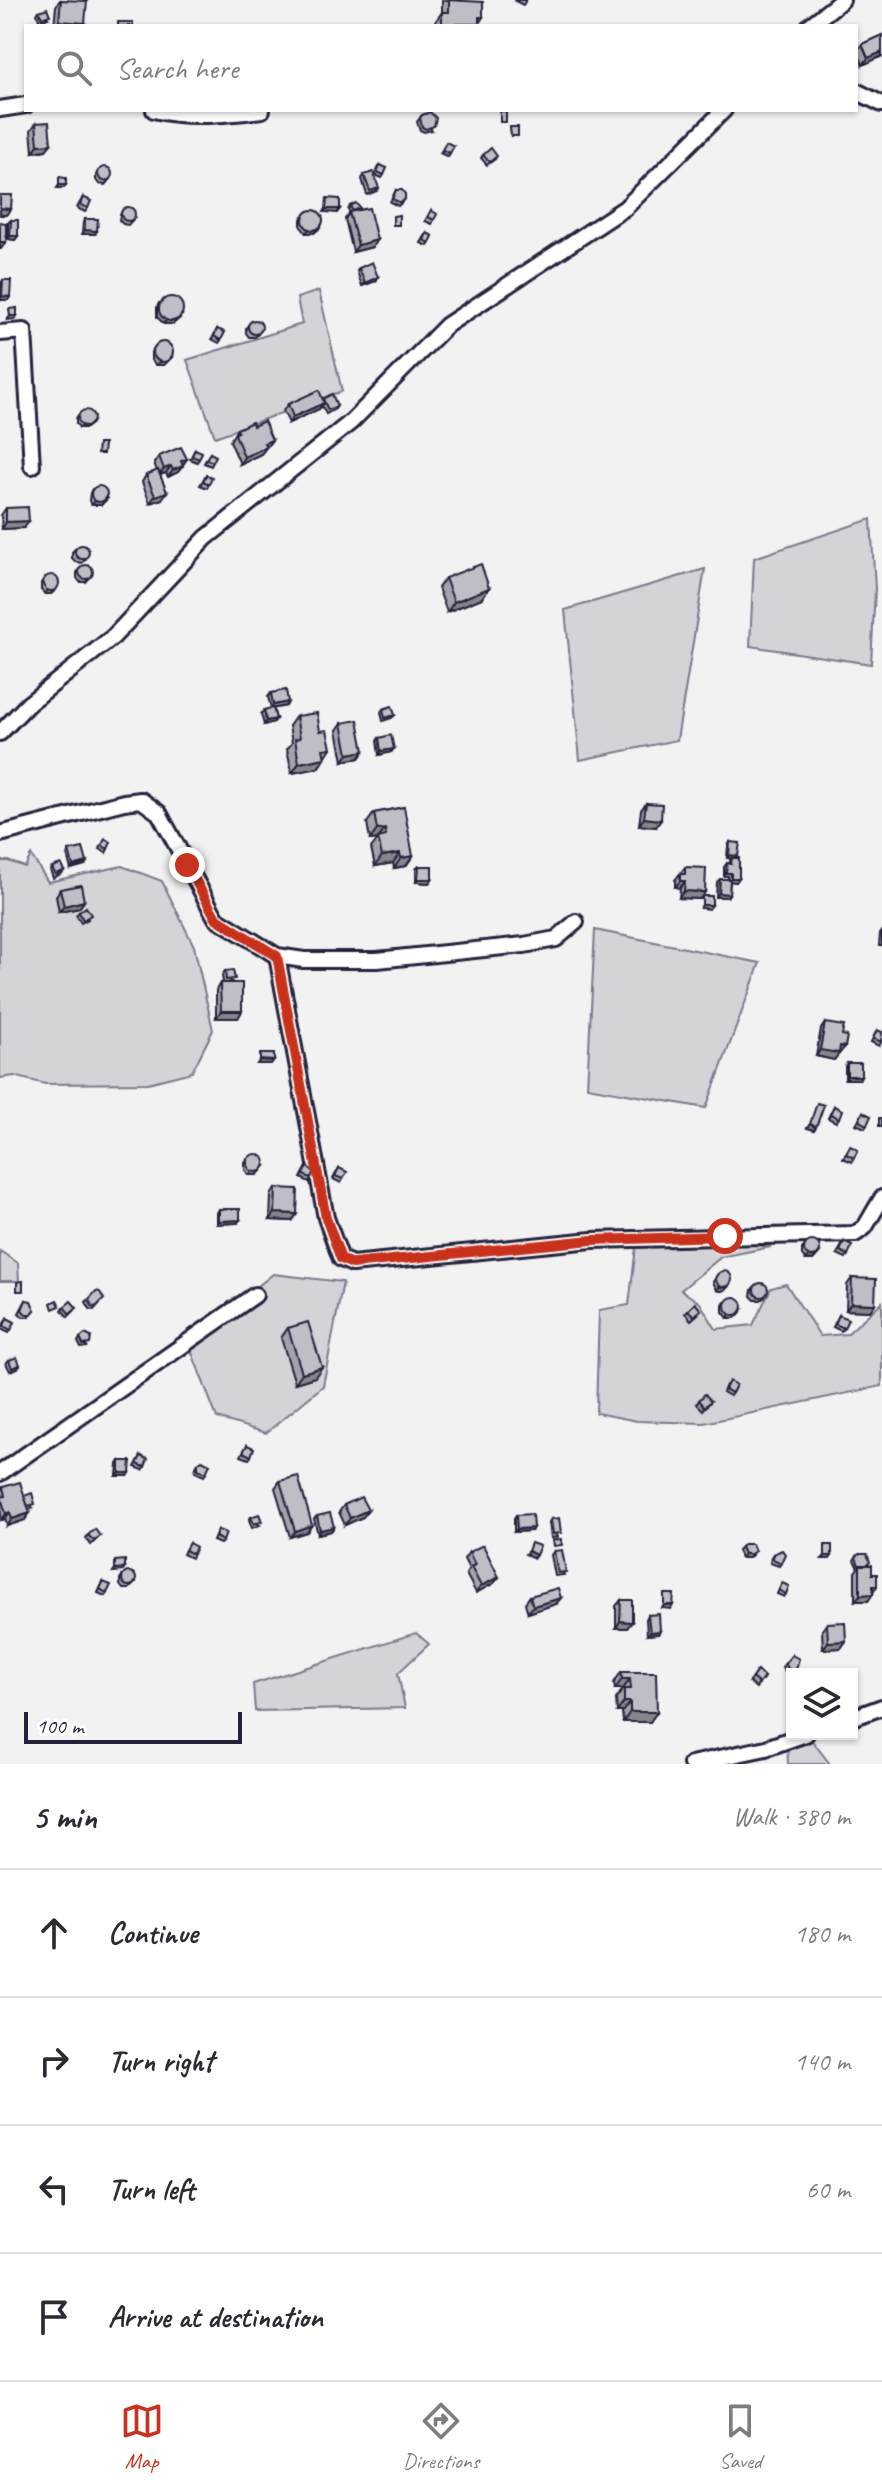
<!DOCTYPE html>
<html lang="en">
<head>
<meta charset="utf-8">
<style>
	:root { --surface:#fff; --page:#f2f2f3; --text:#2b2b33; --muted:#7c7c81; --line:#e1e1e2; --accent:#c8321e }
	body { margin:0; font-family:Caveat,sans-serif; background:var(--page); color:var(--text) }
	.controls { position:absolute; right:24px; bottom:24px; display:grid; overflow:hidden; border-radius:0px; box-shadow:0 2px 6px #0004 }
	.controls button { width:72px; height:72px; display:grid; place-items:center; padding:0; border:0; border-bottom:2px solid var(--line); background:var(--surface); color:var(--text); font:40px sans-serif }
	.scale { position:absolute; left:24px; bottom:20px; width:218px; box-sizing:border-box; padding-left:8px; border:4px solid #22223b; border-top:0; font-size:22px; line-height:28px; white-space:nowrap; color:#22223b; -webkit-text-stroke:6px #fff; paint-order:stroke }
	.stop { position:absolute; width:24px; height:24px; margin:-18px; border:6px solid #c8321e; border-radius:50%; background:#fff }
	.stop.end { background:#c8321e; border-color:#fff; box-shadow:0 2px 8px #0008 }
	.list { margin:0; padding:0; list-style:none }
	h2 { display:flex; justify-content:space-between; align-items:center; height:104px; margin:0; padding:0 32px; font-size:34px }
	h2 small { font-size:26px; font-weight:400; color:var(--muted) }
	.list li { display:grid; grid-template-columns:52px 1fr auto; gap:24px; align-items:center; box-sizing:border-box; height:128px; padding:0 32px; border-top:2px solid var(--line) }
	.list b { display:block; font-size:30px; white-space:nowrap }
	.list em { font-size:26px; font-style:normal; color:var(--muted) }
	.icon { flex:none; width:44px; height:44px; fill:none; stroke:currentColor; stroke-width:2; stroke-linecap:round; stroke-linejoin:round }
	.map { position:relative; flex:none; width:882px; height:1764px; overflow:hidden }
	.search { position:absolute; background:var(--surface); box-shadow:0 2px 6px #0004; left:24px; right:24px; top:24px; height:88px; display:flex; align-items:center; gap:20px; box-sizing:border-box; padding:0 28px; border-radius:0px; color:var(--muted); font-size:30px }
	.sheet { height:616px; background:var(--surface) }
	nav { display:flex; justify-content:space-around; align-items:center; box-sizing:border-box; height:112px; border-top:2px solid var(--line); background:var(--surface); font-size:22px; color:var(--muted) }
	nav a { display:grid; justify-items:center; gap:4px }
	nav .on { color:var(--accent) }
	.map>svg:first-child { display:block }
</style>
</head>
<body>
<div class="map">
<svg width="882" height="1764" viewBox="0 0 882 1764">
	<rect width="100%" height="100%" fill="#f2f2f3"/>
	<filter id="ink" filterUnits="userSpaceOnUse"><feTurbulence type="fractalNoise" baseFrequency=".0125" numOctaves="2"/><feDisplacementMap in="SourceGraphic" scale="16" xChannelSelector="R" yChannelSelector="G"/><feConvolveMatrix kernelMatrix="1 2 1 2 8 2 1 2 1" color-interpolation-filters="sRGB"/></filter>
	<g filter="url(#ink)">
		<g fill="#d3d3d8" stroke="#7a7a8a" stroke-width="2">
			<polygon points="319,291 342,391 215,437 187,360 302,324 297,298"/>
			<polygon points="871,519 875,589 871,664 750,646 754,558"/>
			<polygon points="705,569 677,740 580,760 565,610"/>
			<polygon points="31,855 48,882 122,866 162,881 194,946 213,1030 192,1072 148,1083 45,1084 14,1076 0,1078 0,861 8,861 25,867"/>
			<polygon points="595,930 760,963 706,1108 587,1087"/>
			<polygon points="638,1230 771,1247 721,1257 681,1290 700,1303 716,1329 753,1325 771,1288 786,1284 820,1336 847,1334 882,1302 882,1386 704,1423 637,1421 596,1413 599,1310 629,1305"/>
			<polygon points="0,1251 18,1263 19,1281 0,1281"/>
			<polygon points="273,1274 343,1282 323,1386 266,1433 217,1418 188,1342"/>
			<polygon points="416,1633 429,1644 398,1673 405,1708 255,1711 253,1684"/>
			<polygon points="807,1734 830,1764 788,1764 787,1740"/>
		</g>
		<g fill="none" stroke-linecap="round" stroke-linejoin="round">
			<defs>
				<g id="minor">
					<polyline points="809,26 842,0"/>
					<polyline points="856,91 882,104"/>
					<polyline points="0,109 26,105"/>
					<path d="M 154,110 C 190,119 225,114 262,110"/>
					<polyline points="0,333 24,331 32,466"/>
					<polyline points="0,733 28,704 113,637 206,538 351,422 447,325 625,208 724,110"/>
					<polyline points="0,834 124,802 141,800 159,813 216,918 277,956 304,960 377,960 524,945 556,939 576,922"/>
					<polyline points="277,956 326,1218 341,1259 352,1264 592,1240 855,1234 865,1227 882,1198"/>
					<polyline points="0,1473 255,1295"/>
					<polyline points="852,1718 882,1707"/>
					<polyline points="691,1764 766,1748 806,1734"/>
				</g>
			</defs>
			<use href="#minor" stroke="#22223b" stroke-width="20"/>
			<use href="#minor" stroke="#fff" stroke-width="14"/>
		</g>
		<g fill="#a3a3aa" stroke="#22223b" stroke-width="2">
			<polygon points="60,0 83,26 54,26 56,6"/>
			<polygon points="442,0 463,0 463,2 483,17 477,26 435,26 435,22 442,12"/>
			<polygon points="516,0 526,0 523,5 515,1"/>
			<polygon points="39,11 48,18 40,21 37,14"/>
			<polygon points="882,35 882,56 863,65 857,51 862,44"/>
			<polygon points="422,115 432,130 424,132 420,130 417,122"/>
			<polygon points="36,123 46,150 33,152 31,130"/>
			<polygon points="483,155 495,159 487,165 481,158"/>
			<polygon points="380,165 384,175 382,178 375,175"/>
			<polygon points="98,171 111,178 105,185 99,184 96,180 96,175"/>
			<polygon points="364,175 379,188 377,191 367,195 362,179"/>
			<polygon points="396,190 405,199 398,206 390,202"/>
			<polygon points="83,197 88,208 85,212 77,208"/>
			<polygon points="350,206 359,210 372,247 353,252 345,219 350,212 348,210"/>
			<polygon points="431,210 434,220 432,224 425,221"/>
			<polygon points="122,211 135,217 128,225 123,224 119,220 120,215"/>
			<polygon points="303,216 320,228 314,233 306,233 301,227 301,219"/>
			<polygon points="85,219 95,234 82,234 83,222"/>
			<polygon points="11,220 18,236 15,240 8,239 8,223"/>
			<polygon points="427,233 430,243 428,246 421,243"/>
			<polygon points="359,268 378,277 376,281 362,286 357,271"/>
			<polygon points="3,280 10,297 8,300 0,300 1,283"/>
			<polygon points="159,303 180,318 173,324 164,324 157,317 157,307"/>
			<polygon points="248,325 258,334 255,337 249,337 246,333 246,328"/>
			<polygon points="217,329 221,340 219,343 212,339"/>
			<polygon points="154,348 172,357 164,365 156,365 151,360 151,352"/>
			<polygon points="322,399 337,406 335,409 326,414 322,406 319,409 289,423 283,411 288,404"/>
			<polygon points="79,414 91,424 86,428 80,428 76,424 76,418"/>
			<polygon points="237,429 272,440 261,454 240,464 230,441"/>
			<polygon points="195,449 199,459 197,462 190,459"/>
			<polygon points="210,453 213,462 211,466 204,463"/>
			<polygon points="159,456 187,459 178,472 168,477 166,473 160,475 162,499 150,503 142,482 146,475 157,471 154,463"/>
			<polygon points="206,475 209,484 207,488 200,485"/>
			<polygon points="92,489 107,499 101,505 92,505 89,501 90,493"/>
			<polygon points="6,508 29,521 24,528 2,529 1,515"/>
			<polygon points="75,549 86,559 82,563 76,562 72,558 72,552"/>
			<polygon points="79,569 92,575 86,582 80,582 77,578 77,573"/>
			<polygon points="445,578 489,588 482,598 447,612 438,588"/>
			<polygon points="43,580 56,590 51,594 45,594 41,590 41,583"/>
			<polygon points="271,693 288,702 286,706 273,708 276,719 274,722 264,725 261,714 264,710 271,708 268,697"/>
			<polygon points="383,709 395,715 392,718 383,721 381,712"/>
			<polygon points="296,716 320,731 331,748 318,768 292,773 287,749 292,743 289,726"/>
			<polygon points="342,723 364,751 359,758 343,761 337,730"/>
			<polygon points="379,738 391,752 379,755 377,741"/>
			<polygon points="646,803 656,827 639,825 641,810"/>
			<polygon points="404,807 406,866 394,868 393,863 375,866 371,848 378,839 370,840 367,823 374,813"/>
			<polygon points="105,839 108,849 106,853 100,849"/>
			<polygon points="730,842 737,858 736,882 730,881 729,894 727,897 716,897 717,882 720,879 728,879 728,876 724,876 724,867 727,863 729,864 731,859 727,858 728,846"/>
			<polygon points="69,851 85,865 71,869 67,855"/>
			<polygon points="419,866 432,879 429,883 416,882 416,869"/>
			<polygon points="52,867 64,871 61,874 53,878 50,870"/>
			<polygon points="685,867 705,892 700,899 679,898 680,888 675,887 675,880"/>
			<polygon points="60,889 84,901 79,908 59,912 56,896"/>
			<polygon points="79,912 88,919 81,923 76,915"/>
			<polygon points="882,930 882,946 879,946 880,933"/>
			<polygon points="225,971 232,982 227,983 242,1011 238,1018 216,1018 216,990 220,983 223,983 222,975"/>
			<polygon points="825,1023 840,1054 839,1053 834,1060 816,1056 821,1029"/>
			<polygon points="877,1030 882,1041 879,1046 871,1042"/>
			<polygon points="847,1063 859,1079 845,1079 845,1066"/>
			<polygon points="834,1106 839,1118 836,1122 828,1118"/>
			<polygon points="863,1112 867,1125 865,1128 856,1124"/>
			<polygon points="850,1146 854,1158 852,1162 843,1158"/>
			<polygon points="247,1159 262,1170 257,1175 249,1175 245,1170 245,1162"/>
			<polygon points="307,1167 311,1178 309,1182 301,1178"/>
			<polygon points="339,1168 343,1179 341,1183 333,1179"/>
			<polygon points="276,1188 297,1214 292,1221 270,1220 271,1195"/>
			<polygon points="219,1209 237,1223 217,1224 217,1213"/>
			<polygon points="844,1242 848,1255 846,1258 837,1254"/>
			<polygon points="805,1246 820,1252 813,1260 806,1260 802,1255 802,1249"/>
			<polygon points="717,1275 728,1287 725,1290 721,1291 717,1290 713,1282"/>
			<polygon points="852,1278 870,1311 846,1310 847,1285"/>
			<polygon points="754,1287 765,1297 761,1300 755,1300 751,1296 752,1290"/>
			<polygon points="89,1299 101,1302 94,1310 90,1309 86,1302"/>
			<polygon points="26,1300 35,1310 29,1317 23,1317 19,1313"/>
			<polygon points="725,1302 740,1313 735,1318 728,1318 723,1312 723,1305"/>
			<polygon points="64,1307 74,1311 68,1317 62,1310"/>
			<polygon points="688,1310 698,1314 691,1320 685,1313"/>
			<polygon points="839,1315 844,1328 841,1331 833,1327"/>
			<polygon points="7,1318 11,1330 9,1333 1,1329"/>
			<polygon points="288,1328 315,1377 295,1383 281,1338"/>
			<polygon points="80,1338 87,1347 81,1348 78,1342"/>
			<polygon points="9,1360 20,1365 18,1368 10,1371 6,1363"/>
			<polygon points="726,1385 736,1385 730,1396 723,1392"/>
			<polygon points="699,1400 711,1401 703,1410 697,1404"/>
			<polygon points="247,1445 251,1456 249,1459 241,1456"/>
			<polygon points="141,1456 145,1467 143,1470 135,1467"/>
			<polygon points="120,1461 128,1476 117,1476 118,1464"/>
			<polygon points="198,1463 206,1473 204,1476 195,1472 196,1467"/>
			<polygon points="280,1481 307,1532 290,1537 275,1488"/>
			<polygon points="3,1487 24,1496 33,1508 29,1509 25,1520 7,1526 5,1519 1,1520 0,1491"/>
			<polygon points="344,1505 368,1510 363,1517 345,1525 339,1512"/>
			<polygon points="516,1515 531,1531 514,1532 514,1518"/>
			<polygon points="317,1516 334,1527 331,1531 318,1534 314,1519"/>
			<polygon points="251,1517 260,1525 252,1528 249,1520"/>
			<polygon points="551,1519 558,1537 551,1538 549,1522"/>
			<polygon points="218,1530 223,1541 220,1544 213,1541"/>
			<polygon points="88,1535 100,1536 91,1545 86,1538"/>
			<polygon points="189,1543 193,1554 191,1558 183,1554"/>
			<polygon points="744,1544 752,1555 749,1558 741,1558 738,1550"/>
			<polygon points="554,1551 564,1575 555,1576 551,1555"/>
			<polygon points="469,1552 499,1577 494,1583 476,1593 466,1574 469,1569 464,1559"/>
			<polygon points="773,1554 781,1563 779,1566 770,1563 771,1557"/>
			<polygon points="856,1557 867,1564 877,1586 868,1601 855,1601 855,1572 858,1568 854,1560"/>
			<polygon points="122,1576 136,1582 129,1589 123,1589 120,1585 120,1579"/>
			<polygon points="103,1582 107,1593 105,1596 98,1593"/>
			<polygon points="782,1583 786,1594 784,1597 777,1594"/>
			<polygon points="530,1596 556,1604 528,1613 525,1603"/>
			<polygon points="621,1600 627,1628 616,1628 616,1606"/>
			<polygon points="648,1615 658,1634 647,1635 646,1619"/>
			<polygon points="827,1623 846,1641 841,1648 823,1649 822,1630"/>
			<polygon points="792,1655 794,1673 786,1673 782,1667"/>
			<polygon points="757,1671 764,1677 756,1688 749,1682"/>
			<polygon points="621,1672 656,1672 650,1722 623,1722 622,1712 617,1712 616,1699 623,1689 615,1689 614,1683"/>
		</g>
		<g fill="#85858b" stroke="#22223b" stroke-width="2">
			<polygon points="479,17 483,17 477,26 441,26 442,24"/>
			<polygon points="59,21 85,23 83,26 56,26"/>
			<polygon points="882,52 882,56 863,65 868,58"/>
			<polygon points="51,144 46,150 33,152 38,145"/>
			<polygon points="442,150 450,153 448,157 440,153"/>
			<polygon points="59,185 66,185 64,188 57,188"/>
			<polygon points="0,208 11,209 6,215 0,215"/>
			<polygon points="326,209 340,209 337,213 324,212"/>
			<polygon points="322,225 314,233 306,233 308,230"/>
			<polygon points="85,230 97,231 95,234 82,234"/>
			<polygon points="10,236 18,236 15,240 8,239"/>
			<polygon points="377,240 372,247 353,252 358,245"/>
			<polygon points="0,242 6,242 1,249 0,249"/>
			<polygon points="378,277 376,281 362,286 365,283"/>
			<polygon points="2,296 10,297 8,300 0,300"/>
			<polygon points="183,314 173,324 164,324 166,320"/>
			<polygon points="10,316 17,316 15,319 7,320"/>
			<polygon points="172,357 164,365 156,365 159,362"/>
			<polygon points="324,403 319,409 289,423 293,417"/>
			<polygon points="93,421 86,428 80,428 83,425"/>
			<polygon points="272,440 261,454 240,464 244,457 264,443"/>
			<polygon points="171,466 166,473 159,475 164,469"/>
			<polygon points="183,466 178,472 168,477 173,470"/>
			<polygon points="167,492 162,499 150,503 155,496"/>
			<polygon points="107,499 101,505 92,505 95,501"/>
			<polygon points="29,521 24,528 2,529 6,522"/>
			<polygon points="58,587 51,594 45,594 47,591"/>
			<polygon points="489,588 482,598 447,612 454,602"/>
			<polygon points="288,702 286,706 271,709 273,705"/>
			<polygon points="276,719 274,722 264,725 266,721"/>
			<polygon points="394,749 391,752 379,755 381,751"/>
			<polygon points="364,751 359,758 343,761 348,754"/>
			<polygon points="325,758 318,768 292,773 299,763"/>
			<polygon points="644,818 661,820 656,827 639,825"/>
			<polygon points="385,829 378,839 370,840 377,830"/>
			<polygon points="400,853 393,863 375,866 382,856"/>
			<polygon points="729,855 738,856 736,859 727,858"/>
			<polygon points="413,856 406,866 394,868 401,858"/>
			<polygon points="87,862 85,865 71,869 73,866"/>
			<polygon points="731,878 739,878 736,882 728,881"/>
			<polygon points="418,879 432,879 429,883 416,882"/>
			<polygon points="680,881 685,881 680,888 675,887"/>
			<polygon points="684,891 705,892 700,899 679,898"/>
			<polygon points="719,893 729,894 727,897 716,897"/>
			<polygon points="84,901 79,908 59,912 64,906"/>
			<polygon points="702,905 712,905 709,909 700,908"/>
			<polygon points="221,1011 242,1011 238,1018 216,1018"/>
			<polygon points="840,1046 845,1047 834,1060 816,1056 820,1050"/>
			<polygon points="260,1060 274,1061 271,1064 257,1064"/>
			<polygon points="847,1076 861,1076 859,1079 845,1079"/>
			<polygon points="810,1124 816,1127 814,1130 807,1128"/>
			<polygon points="264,1167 257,1175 249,1175 252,1171"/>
			<polygon points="275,1213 297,1214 292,1221 270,1220"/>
			<polygon points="240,1220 237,1223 217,1224 219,1221"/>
			<polygon points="820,1252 813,1260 806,1260 809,1256"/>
			<polygon points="719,1287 728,1287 725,1290 721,1291 717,1290"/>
			<polygon points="851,1303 875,1304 870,1311 846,1310"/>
			<polygon points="742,1310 735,1318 728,1318 730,1314"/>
			<polygon points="322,1367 315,1377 295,1383 302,1373"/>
			<polygon points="120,1473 130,1473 128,1476 117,1476"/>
			<polygon points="368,1510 363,1517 345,1525 350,1518"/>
			<polygon points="10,1512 5,1519 1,1520 6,1514"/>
			<polygon points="30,1513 25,1520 7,1526 12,1519"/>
			<polygon points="312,1525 307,1532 290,1537 295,1531"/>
			<polygon points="334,1527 331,1531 318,1534 320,1530"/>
			<polygon points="533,1528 531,1531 514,1532 517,1529"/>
			<polygon points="528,1551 536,1555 534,1558 525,1554"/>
			<polygon points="744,1554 751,1554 749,1558 741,1558"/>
			<polygon points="825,1556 832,1556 830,1559 822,1559"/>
			<polygon points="125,1568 123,1571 113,1572 115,1569"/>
			<polygon points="499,1577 494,1583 476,1593 481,1586"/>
			<polygon points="873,1594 868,1601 855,1601 860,1595"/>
			<polygon points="561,1598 556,1604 528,1613 533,1606"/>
			<polygon points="664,1605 673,1605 671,1609 662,1608"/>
			<polygon points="620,1621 632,1622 627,1628 616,1628"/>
			<polygon points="660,1631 658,1634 647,1635 650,1632"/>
			<polygon points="846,1641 841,1648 823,1649 828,1642"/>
			<polygon points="622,1679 630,1679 623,1689 615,1689"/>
			<polygon points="624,1702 630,1702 622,1712 617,1712"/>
			<polygon points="630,1712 657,1712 650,1722 623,1722"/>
		</g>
		<g fill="#bebec6" stroke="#22223b" stroke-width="2">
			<polygon points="61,0 87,1 85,23 59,21"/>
			<polygon points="449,0 483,2 483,17 479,17 479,24 442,24 442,12 449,12"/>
			<polygon points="47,8 50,15 42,18 39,11"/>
			<rect x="118" y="22" width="15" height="4"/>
			<polygon points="882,35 882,52 868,58 862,44"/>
			<rect x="500" y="111" width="6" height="11"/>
			<polygon points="430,112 436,118 434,126 426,129 422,127 420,118 422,115"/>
			<polygon points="49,122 51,144 38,145 36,123"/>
			<polygon points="510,127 518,127 518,136 511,136"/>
			<polygon points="446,142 454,146 450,153 442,150"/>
			<polygon points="491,148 497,156 490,162 483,155"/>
			<polygon points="380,165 387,168 384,175 377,172"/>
			<circle cx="105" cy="174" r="7"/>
			<polygon points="373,172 379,188 370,191 364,175"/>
			<polygon points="59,177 66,178 66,185 59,185"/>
			<polygon points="396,190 402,190 405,194 405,199 401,203 392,199"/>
			<polygon points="0,195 12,195 11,209 0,208"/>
			<polygon points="83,197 91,201 88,208 80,205"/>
			<polygon points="327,198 340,199 340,209 326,209"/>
			<polygon points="356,203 360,208 353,211 350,206"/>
			<circle cx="128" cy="214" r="7"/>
			<polygon points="369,208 377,240 358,245 349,212"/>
			<polygon points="431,210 437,214 434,220 428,217"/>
			<circle cx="313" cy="220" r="10"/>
			<polygon points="399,215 399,225 393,225 393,216"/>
			<polygon points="85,219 98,219 97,231 85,230"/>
			<polygon points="11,220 18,220 18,236 10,236"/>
			<polygon points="0,222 6,223 6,242 0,242"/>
			<polygon points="427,233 433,236 430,243 424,240"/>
			<polygon points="372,262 378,277 365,283 359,268"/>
			<polygon points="3,280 11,280 10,297 2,296"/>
			<circle cx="171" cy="309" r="12"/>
			<polygon points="17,308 17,316 10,316 9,309"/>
			<circle cx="255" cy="327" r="7"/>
			<polygon points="217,329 225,332 221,340 214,336"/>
			<circle cx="163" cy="352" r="10"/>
			<polygon points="319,390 324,403 293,417 288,404"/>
			<polygon points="332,394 337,406 328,410 323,399"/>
			<circle cx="86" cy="418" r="8"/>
			<polygon points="264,421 272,440 264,443 266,447 244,457 235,434 238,432 237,429 252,422 253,426"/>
			<polygon points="98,444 104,444 103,454 97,454"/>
			<polygon points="181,447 187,459 181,461 183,466 173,470 171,466 164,469 159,456"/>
			<polygon points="195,449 202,452 199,459 192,456"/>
			<polygon points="210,453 216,456 213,462 206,459"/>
			<polygon points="158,470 167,492 155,496 146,475"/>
			<polygon points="206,475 212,477 209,484 203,481"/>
			<circle cx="99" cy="494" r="8"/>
			<polygon points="28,507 29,521 6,522 6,508"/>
			<circle cx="82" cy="552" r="7"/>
			<polygon points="481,564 489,588 454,602 445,578"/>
			<circle cx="86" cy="572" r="7"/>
			<circle cx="51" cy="583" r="8"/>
			<polygon points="286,690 288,702 273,705 271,693"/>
			<polygon points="392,706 395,715 385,718 383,709"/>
			<polygon points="273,708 276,719 266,721 264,710"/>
			<polygon points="317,713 320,731 327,730 331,748 323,749 325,758 299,763 295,739 300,738 296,716"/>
			<polygon points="358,720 364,751 348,754 342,723"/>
			<polygon points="391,735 394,749 381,751 379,738"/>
			<polygon points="646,803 662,804 661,820 644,818"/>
			<polygon points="404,807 413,856 401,858 400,853 382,856 378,838 386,836 385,829 377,830 374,813"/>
			<polygon points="105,839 111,842 108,849 102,846"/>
			<polygon points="730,842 740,843 738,856 729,855"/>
			<polygon points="83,848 87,862 73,866 69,851"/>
			<polygon points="732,858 739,858 739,878 731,878 731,873 726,873 727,863 731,864"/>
			<polygon points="61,864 64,871 55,874 52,867"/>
			<polygon points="419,866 432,866 432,879 418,879"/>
			<polygon points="685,867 706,868 705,892 684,891 685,881 680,881 680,874 685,874"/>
			<polygon points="720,879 730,879 729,894 719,893"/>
			<polygon points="81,885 84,901 64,906 60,889"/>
			<rect x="702" y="896" width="10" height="9"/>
			<polygon points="86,907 91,915 83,920 79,912"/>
			<polygon points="233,970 235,979 226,980 225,971"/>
			<polygon points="220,983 242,983 242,1011 221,1011"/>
			<polygon points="825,1023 844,1026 842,1035 847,1036 845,1047 840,1046 839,1053 820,1050"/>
			<polygon points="877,1030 882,1032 881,1042 873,1038"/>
			<polygon points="260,1054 274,1054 274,1061 260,1060"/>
			<rect x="847" y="1063" width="14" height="13"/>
			<polygon points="817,1103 824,1105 816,1127 810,1124"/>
			<polygon points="834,1106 842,1110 839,1118 830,1114"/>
			<polygon points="863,1112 871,1116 867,1125 859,1121"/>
			<rect x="879" y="1118" width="3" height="8"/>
			<polygon points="850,1146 858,1150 854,1158 846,1154"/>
			<circle cx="256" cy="1163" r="9"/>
			<polygon points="307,1167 314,1171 311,1178 303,1175"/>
			<polygon points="339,1168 347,1172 343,1179 335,1176"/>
			<polygon points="276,1188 298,1189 297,1214 275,1213"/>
			<polygon points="219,1209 240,1209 240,1220 219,1221"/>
			<circle cx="812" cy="1249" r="8"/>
			<polygon points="844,1242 852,1246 848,1255 840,1251"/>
			<circle cx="724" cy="1279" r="8"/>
			<polygon points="852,1278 876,1279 875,1304 851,1303"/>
			<polygon points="23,1281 23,1291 17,1291 17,1282"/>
			<circle cx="761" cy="1290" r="7"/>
			<polygon points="96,1291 100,1292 104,1299 96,1307 92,1306 89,1299"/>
			<circle cx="734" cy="1306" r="9"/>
			<polygon points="26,1300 31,1301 35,1310 31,1314 26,1314 22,1310"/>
			<polygon points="57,1300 60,1306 53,1309 51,1303"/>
			<polygon points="71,1301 77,1308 70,1314 64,1307"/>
			<polygon points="695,1303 701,1310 694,1316 688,1310"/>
			<polygon points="839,1315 848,1319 844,1328 835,1324"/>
			<polygon points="7,1318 15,1322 11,1330 4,1326"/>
			<polygon points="308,1322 322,1367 302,1373 288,1328"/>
			<polygon points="85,1334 91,1337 90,1344 83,1345 80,1338"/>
			<polygon points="17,1357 20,1365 12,1368 9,1360"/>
			<polygon points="729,1381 736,1385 732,1393 725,1389"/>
			<polygon points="705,1394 711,1401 705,1407 699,1400"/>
			<polygon points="247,1445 254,1448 251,1456 243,1452"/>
			<polygon points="141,1456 148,1459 145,1467 137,1464"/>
			<polygon points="202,1460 210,1464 206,1473 198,1469 198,1463"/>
			<polygon points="120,1461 131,1461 130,1473 120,1473"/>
			<polygon points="298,1476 312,1525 295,1531 280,1481"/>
			<polygon points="20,1482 30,1513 12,1519 10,1512 6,1514 1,1497 5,1496 3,1487"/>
			<polygon points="32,1493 35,1504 28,1506 24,1496"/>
			<polygon points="361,1497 368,1510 350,1518 344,1505"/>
			<polygon points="330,1513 334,1527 320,1530 317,1516"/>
			<polygon points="259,1514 262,1521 254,1524 251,1517"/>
			<polygon points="532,1514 533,1528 517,1529 516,1515"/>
			<polygon points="559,1518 561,1533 553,1534 551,1519"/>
			<polygon points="95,1529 100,1536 94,1541 88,1535"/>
			<polygon points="218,1530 226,1533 223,1541 215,1537"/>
			<polygon points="561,1539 562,1545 554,1546 553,1540"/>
			<polygon points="189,1543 196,1547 193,1554 185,1550"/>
			<polygon points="531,1543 540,1546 536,1555 528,1551"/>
			<polygon points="744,1544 752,1544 755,1551 751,1554 744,1554 741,1547"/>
			<polygon points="483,1545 499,1577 481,1586 471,1567 475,1565 469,1552"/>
			<rect x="825" y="1545" width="7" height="11"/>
			<polygon points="562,1550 566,1572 558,1573 554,1551"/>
			<polygon points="782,1550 785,1554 781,1563 773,1559 773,1554"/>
			<polygon points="859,1554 867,1554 870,1562 867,1565 859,1565 856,1557"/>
			<polygon points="125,1560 125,1568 115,1569 115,1561"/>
			<polygon points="860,1565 872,1565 872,1574 877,1574 877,1586 873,1586 873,1594 860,1595"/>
			<circle cx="129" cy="1579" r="7"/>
			<polygon points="103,1582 111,1585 107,1593 100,1589"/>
			<polygon points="782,1583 789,1586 786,1594 779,1590"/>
			<polygon points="558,1588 561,1598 533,1606 530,1596"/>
			<polygon points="664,1594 674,1594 673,1605 664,1605"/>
			<polygon points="621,1600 632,1600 632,1622 620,1621"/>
			<polygon points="659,1614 660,1631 650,1632 648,1615"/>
			<polygon points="845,1622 846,1641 828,1642 827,1623"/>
			<polygon points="792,1655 799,1659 796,1669 793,1670 789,1670 785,1663"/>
			<polygon points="757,1671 764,1677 759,1684 752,1678"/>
			<polygon points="621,1672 656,1672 657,1712 630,1712 630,1702 624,1702 624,1689 631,1689 630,1679 622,1679"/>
		</g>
	</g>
	<g fill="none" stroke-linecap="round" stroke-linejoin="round" filter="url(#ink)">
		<polyline stroke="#c8321e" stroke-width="10" points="187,865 216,918 277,956 326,1218 341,1259 352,1264 592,1240 725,1236"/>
	</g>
</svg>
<div class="controls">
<button><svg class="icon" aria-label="layers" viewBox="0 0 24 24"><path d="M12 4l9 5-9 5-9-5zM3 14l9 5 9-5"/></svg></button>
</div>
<div class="scale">100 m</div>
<div class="stop" style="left:725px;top:1236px"></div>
<div class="stop end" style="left:187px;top:865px"></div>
<div class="search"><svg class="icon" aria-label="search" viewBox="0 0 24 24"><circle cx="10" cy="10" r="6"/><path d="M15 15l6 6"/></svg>Search here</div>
</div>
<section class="sheet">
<h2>5 min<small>Walk · 380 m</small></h2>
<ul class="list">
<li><svg class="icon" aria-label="ahead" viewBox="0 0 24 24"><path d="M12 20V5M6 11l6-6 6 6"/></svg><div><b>Continue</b></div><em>180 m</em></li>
<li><svg class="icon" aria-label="right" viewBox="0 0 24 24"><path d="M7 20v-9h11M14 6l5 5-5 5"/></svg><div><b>Turn right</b></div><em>140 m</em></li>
<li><svg class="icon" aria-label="left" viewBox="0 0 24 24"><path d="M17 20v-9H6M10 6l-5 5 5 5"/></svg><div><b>Turn left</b></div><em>60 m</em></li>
<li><svg class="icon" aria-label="arrive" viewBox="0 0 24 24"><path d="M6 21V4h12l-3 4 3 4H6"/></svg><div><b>Arrive at destination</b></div></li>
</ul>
</section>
<nav>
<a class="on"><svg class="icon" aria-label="map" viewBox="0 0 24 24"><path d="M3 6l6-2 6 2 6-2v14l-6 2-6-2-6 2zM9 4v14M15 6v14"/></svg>Map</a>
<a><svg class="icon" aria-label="directions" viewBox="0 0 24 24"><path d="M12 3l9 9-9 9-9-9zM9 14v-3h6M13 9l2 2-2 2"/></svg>Directions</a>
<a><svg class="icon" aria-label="saved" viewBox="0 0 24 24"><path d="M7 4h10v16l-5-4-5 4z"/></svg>Saved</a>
</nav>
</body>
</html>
